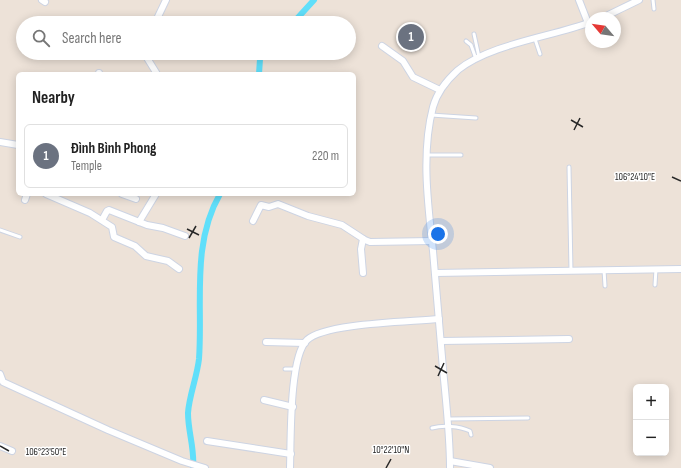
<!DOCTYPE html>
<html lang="en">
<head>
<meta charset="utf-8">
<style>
	:root { --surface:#fff; --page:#f6f6f6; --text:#222; --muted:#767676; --line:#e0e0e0; --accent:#0b8043 }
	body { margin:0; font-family:"Sofia Sans Condensed",sans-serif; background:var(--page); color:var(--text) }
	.controls { position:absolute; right:12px; bottom:12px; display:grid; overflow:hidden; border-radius:6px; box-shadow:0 2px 10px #0003 }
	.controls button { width:36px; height:36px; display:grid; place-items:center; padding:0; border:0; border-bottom:1px solid var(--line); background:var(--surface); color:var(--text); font:20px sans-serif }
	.compass { position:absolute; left:585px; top:12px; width:36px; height:36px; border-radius:50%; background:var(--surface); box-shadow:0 2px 10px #0003; rotate:299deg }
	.you { position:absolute; left:438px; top:234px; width:14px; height:14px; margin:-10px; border:3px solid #fff; border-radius:50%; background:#1a73e8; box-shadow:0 0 0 6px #1a73e833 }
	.badge { display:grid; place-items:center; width:26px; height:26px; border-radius:50%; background:var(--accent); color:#fff; font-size:13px; font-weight:700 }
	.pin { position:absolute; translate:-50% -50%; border:2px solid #fff; box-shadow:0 1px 4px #0006 }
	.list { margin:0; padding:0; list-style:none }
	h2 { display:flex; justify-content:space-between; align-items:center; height:52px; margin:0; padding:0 16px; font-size:17px }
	h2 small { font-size:13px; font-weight:400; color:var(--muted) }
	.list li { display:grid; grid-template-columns:26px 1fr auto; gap:12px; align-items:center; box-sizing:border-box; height:64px; margin:0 8px 8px; padding:0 8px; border:1px solid var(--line); border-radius:6px }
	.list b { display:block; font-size:15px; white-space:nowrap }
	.list p { margin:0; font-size:13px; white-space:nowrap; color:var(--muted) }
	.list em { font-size:13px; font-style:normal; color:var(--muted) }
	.icon { flex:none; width:22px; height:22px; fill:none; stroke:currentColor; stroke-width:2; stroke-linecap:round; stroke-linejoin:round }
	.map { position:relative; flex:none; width:681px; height:468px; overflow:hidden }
	.search { position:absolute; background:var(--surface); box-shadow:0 2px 10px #0003; left:16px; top:16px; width:340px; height:44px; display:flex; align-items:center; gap:10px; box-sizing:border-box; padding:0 14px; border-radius:22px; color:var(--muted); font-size:15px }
	.panel { position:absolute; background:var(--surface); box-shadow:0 2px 10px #0003; left:16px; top:72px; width:340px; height:124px; border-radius:6px }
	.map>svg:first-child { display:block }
</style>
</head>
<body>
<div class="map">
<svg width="681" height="468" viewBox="0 0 681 468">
	<rect width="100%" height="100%" fill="#ede2d8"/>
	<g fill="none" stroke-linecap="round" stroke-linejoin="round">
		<g stroke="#60dffa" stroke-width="6">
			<polyline points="293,23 314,0"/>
			<polyline points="259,74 260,59 264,53"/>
			<path d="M 193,468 C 195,450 188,432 188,413 C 189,396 197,377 199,359 C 203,305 191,244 220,194"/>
		</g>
	</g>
	<polygon fill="#c7bfb8" points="405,29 421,40 416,46 400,35"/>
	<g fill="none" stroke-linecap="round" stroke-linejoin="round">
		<defs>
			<g id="service">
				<polyline points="653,0 654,9"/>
				<polyline points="474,34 479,57"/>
				<polyline points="535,39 540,54"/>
				<polyline points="466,41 471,45 476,59"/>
				<polyline points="431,115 476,118"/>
				<polyline points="428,155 461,155"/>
				<polyline points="569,167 571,271"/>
				<polyline points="0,230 20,237"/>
				<polyline points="604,270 605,286"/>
				<polyline points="655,285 656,269"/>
				<polyline points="285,369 295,369"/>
				<polyline points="448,419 528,418"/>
				<path d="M 432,428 C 443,425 459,426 470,431 L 471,435"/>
			</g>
			<g id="minor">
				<polyline points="42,0 45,2"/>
				<polyline points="579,0 588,23"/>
				<polyline points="602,18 639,0"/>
				<polyline points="155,23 166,0"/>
				<polyline points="382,46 403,61 413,77 440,90"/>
				<polyline points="144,53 157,74"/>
				<polyline points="99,74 99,73"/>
				<polyline points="0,142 18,145"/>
				<polyline points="46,194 90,213 112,227 114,237 135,246 146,256 168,261 179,269"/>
				<polyline points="122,194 136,199"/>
				<polyline points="25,200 27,194"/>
				<polyline points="102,220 107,211 109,210 147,225 163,228 185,236"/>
				<polyline points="253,221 261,205 269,207 278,204 308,216 342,225 365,240 370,242 432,241"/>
				<polyline points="139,222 156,194"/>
				<polyline points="363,239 361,249 363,273"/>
				<polyline points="435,273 681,269"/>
				<polyline points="441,341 569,339"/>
				<polyline points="266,342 305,343"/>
				<polyline points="0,374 3,382 108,430 182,461 205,468"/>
				<polyline points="264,400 293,407"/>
				<polyline points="207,441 291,454"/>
				<polyline points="0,446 12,451"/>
				<polyline points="450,461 490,468"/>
				<path d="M 290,468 C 291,441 289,357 307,340 C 325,323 411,322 439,319"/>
				<path d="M 450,468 C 450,431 445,394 442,357 C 439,321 436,286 433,251 C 428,205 421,153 433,107 C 437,92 447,80 458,70 C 490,44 551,37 591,22"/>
			</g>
		</defs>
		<use href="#service" stroke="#cdd4e3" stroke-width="5"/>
		<use href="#minor" stroke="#cdd4e3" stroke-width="8"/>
		<use href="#service" stroke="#fff" stroke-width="3"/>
		<use href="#minor" stroke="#fff" stroke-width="6"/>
	</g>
	<path fill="none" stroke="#282828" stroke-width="1.5" d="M 571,120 L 583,127M 574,130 L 580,118M 672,177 L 681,181M 187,229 L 199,235M 189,238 L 196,226M 435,366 L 447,373M 438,376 L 444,363M 0,446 L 9,451M 386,468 L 391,459"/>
	<g font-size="10" text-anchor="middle" fill="#282828" stroke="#fff" stroke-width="3" stroke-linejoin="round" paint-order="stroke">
		<text x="635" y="180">106°24'10"E</text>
		<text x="391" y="453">10°22'10"N</text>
		<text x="46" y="455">106°23'50"E</text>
	</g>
</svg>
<div class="controls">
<button>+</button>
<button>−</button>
</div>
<svg class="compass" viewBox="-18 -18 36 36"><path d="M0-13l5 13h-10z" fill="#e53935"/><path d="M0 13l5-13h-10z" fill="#767676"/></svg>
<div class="you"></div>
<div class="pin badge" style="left:411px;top:37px;background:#6b7280">1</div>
<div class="search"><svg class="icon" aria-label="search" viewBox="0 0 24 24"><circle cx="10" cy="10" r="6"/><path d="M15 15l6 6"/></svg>Search here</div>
<section class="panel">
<h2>Nearby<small></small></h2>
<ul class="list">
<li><span class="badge" style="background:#6b7280">1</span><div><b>Đình Bình Phong</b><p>Temple</p></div><em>220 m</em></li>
</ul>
</section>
</div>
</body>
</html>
